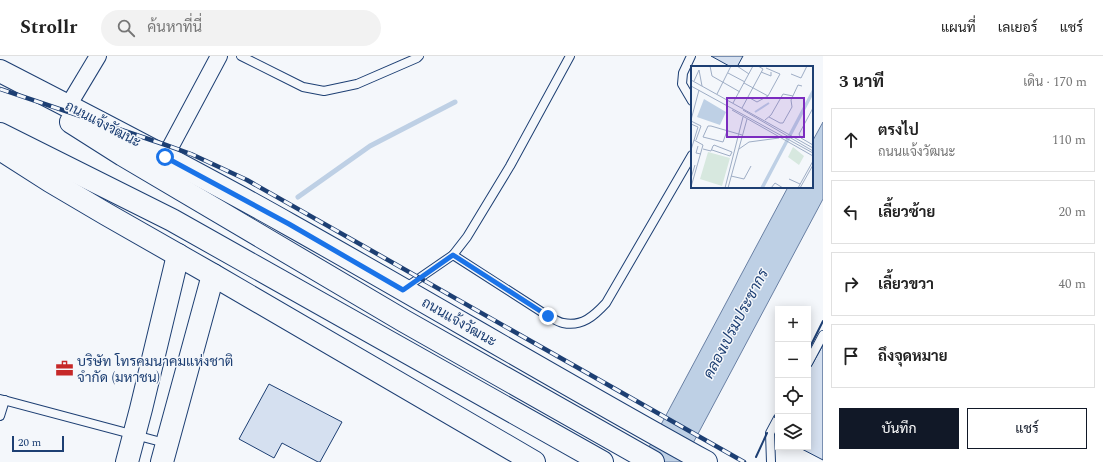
<!DOCTYPE html>
<html lang="th">
<head>
<meta charset="utf-8">
<style>
	:root { --surface:#fff; --page:#f2f2f2; --text:#222; --muted:#767676; --line:#e0e0e0; --accent:#111827 }
	body { margin:0; font-family:Spectral,Sarabun,serif; background:var(--page); color:var(--text) }
	.controls { position:absolute; right:12px; bottom:12px; display:grid; overflow:hidden; border-radius:0px; box-shadow:0 2px 10px #0003 }
	.controls button { width:36px; height:36px; display:grid; place-items:center; padding:0; border:0; border-bottom:1px solid var(--line); background:var(--surface); color:var(--text); font:20px sans-serif }
	.scale { position:absolute; left:12px; bottom:10px; width:52px; box-sizing:border-box; padding-left:4px; border:2px solid #1d3f73; border-top:0; font-size:11px; line-height:14px; white-space:nowrap; color:#1d3f73; -webkit-text-stroke:3px #f4f7fb; paint-order:stroke }
	.stop { position:absolute; width:12px; height:12px; margin:-9px; border:3px solid #1a73e8; border-radius:50%; background:#fff }
	.stop.end { background:#1a73e8; border-color:#fff; box-shadow:0 1px 4px #0008 }
	.list { margin:0; padding:0; list-style:none }
	h2 { display:flex; justify-content:space-between; align-items:center; height:52px; margin:0; padding:0 16px; font-size:17px }
	h2 small { font-size:13px; font-weight:400; color:var(--muted) }
	.list li { display:grid; grid-template-columns:26px 1fr auto; gap:12px; align-items:center; box-sizing:border-box; height:64px; margin:0 8px 8px; padding:0 8px; border:1px solid var(--line); border-radius:0px }
	.list b { display:block; font-size:15px; white-space:nowrap }
	.list p { margin:0; font-size:13px; white-space:nowrap; color:var(--muted) }
	.list em { font-size:13px; font-style:normal; color:var(--muted) }
	.actions { display:flex; gap:8px; padding:12px 16px }
	.actions a { flex:1; padding:9px 0; border:1px solid var(--accent); border-radius:0px; text-align:center; font-size:14px; color:var(--accent) }
	.actions .main { background:var(--accent); color:#fff }
	.icon { flex:none; width:22px; height:22px; fill:none; stroke:currentColor; stroke-width:2; stroke-linecap:round; stroke-linejoin:round }
	.map { position:relative; flex:none; width:823px; height:406px; overflow:hidden }
	header { display:flex; align-items:center; gap:24px; box-sizing:border-box; height:56px; padding:0 20px; background:var(--surface); border-bottom:1px solid var(--line) }
	header strong { font-size:19px }
	nav { display:flex; gap:22px; margin-inline-start:auto; font-size:14px }
	.search { width:280px; height:36px; background:var(--page); display:flex; align-items:center; gap:10px; box-sizing:border-box; padding:0 14px; border-radius:22px; color:var(--muted); font-size:15px }
	main { display:flex }
	aside { flex:1; background:var(--surface) }
	.map>svg:first-child { display:block }
</style>
</head>
<body>
<header>
<strong>Strollr</strong>
<div class="search"><svg class="icon" aria-label="search" viewBox="0 0 24 24"><circle cx="10" cy="10" r="6"/><path d="M15 15l6 6"/></svg>ค้นหาที่นี่</div>
<nav><a>แผนที่</a><a>เลเยอร์</a><a>แชร์</a></nav>
</header>
<main>
<div class="map">
<svg width="823" height="406" viewBox="0 0 823 406">
	<rect width="100%" height="100%" fill="#f4f7fb"/>
	<polygon fill="#bed0e5" stroke="#687fa3" points="823,66 823,143 683,406 641,406 788,131 812,131 812,86"/>
	<g fill="none" stroke-linecap="round" stroke-linejoin="round">
		<polyline stroke="#bed0e5" stroke-width="5" points="298,141 370,90 455,46"/>
	</g>
	<g fill="#d5e0f0" stroke="#1d3f73">
		<polygon points="711,0 743,0 737,11 731,11"/>
		<polygon points="823,289 823,404 798,391 808,391 808,316"/>
		<polygon points="269,328 342,366 320,406 318,406 282,387 274,402 239,383"/>
		<polygon points="778,371 778,380 774,378"/>
	</g>
	<g fill="none" stroke-linecap="round" stroke-linejoin="round">
		<defs>
			<g id="lane">
				<polyline points="241,0 303,31 324,35 357,28 417,2 419,0"/>
				<polyline points="691,0 683,17 682,28 692,45"/>
				<path d="M 453,199 L 548,260 C 552,262 558,266 563,267 C 582,271 594,260 606,247 L 692,99"/>
				<polyline points="405,232 453,199 467,181 510,110 570,0"/>
				<polyline points="808,307 823,279"/>
				<polyline points="0,343 165,387"/>
				<polyline points="0,360 5,344"/>
				<polyline points="771,406 770,377 778,362"/>
			</g>
			<g id="street">
				<polyline points="68,50 98,0"/>
				<polyline points="165,101 219,0"/>
			</g>
			<g id="secondary">
				<polyline points="127,406 141,353 178,199"/>
				<polyline points="162,406 213,219"/>
			</g>
			<g id="primary">
				<path d="M 0,15 C 97,65 195,115 290,169 C 429,247 566,329 706,406"/>
				<polyline points="71,66 123,99 404,265 653,406"/>
				<polyline points="0,78 172,164 602,406"/>
				<polyline points="0,93 50,125 106,158 213,219 534,406"/>
			</g>
		</defs>
		<use href="#lane" stroke="#1d3f73" stroke-width="10"/>
		<use href="#street" stroke="#1d3f73" stroke-width="18"/>
		<use href="#secondary" stroke="#1d3f73" stroke-width="24"/>
		<use href="#primary" stroke="#1d3f73" stroke-width="24"/>
		<use href="#lane" stroke="#f4f7fb" stroke-width="8"/>
		<use href="#street" stroke="#f4f7fb" stroke-width="16"/>
		<use href="#secondary" stroke="#f4f7fb" stroke-width="22"/>
		<use href="#primary" stroke="#f4f7fb" stroke-width="22"/>
		<defs>
			<polyline id="rail" points="0,33 163,88 191,98 247,124 744,406"/>
		</defs>
		<use href="#rail" stroke="#1d3f73" stroke-width="4.5"/>
		<use href="#rail" stroke="#f4f7fb" stroke-width="3" stroke-dasharray="9" stroke-linecap="butt"/>
		<g stroke="#1d3f73" stroke-width="2">
			<polyline points="808,295 823,265"/>
			<polyline points="775,361 778,355"/>
			<polyline points="756,401 767,377"/>
		</g>
	</g>
	<g fill="none" stroke-linecap="round" stroke-linejoin="round">
		<polyline stroke="#1a73e8" stroke-width="5" points="165,101 289,168 403,234 453,199 548,260"/>
	</g>
	<defs>
		<symbol id="office-bare" viewBox="-9 -9 18 18"><path d="M-6-3h4V-5.5h4V-3h4V5H-6ZM-1-4.5V-3h2v-1.5ZM-6 0V1H6V0Z" fill="#c62828" stroke="#f4f7fb" stroke-width="2.5" paint-order="stroke"/></symbol>
	</defs>
	<g fill-rule="evenodd">
		<use href="#office-bare" x="52" y="300" width="25" height="25"/>
	</g>
	<g text-anchor="middle" dominant-baseline="central" stroke-width="3" stroke-linejoin="round" paint-order="stroke">
		<g font-size="14" fill="#1d3f73" stroke="#f4f7fb">
			<text transform="translate(103 68) rotate(28)">ถนนแจ้งวัฒนะ</text>
			<text transform="translate(459 266) rotate(30)">ถนนแจ้งวัฒนะ</text>
		</g>
		<g font-size="14" fill="#1d3f73" stroke="#f4f7fb" text-anchor="start">
			<text x="77" y="305">บริษัท โทรคมนาคมแห่งชาติ<tspan x="77" dy="16">จำกัด (มหาชน)</tspan></text>
		</g>
		<g font-size="15" font-style="italic" fill="#1d3f73" stroke="#f4f7fb">
			<text transform="translate(736 268) rotate(-62)">คลองเปรมประชากร</text>
		</g>
	</g>
	<g transform="translate(691 10)">
		<rect width="122" height="122" fill="#f4f7fb"/>
		<path d="M 102,81 L 113,90 L 108,99 L 97,91 ZM 17,86 L 39,92 L 31,120 L 9,113 Z" fill="#d7e8df"/>
		<path d="M 122,22 L 122,29 L 73,122 L 69,122 ZM 13,33 L 35,46 L 29,59 L 6,51 Z" fill="#bed0e5"/>
		<path fill="none" stroke="#bed0e5" stroke-width="2" d="M 64,46 L 78,37"/>
		<path fill="none" stroke="#9eadc5" stroke-width="1" d="M 19,0 L 21,10 L 49,26M 46,0 L 58,8M 75,2 L 89,8 L 77,30M 70,6 L 80,10 L 80,6M 37,7 L 54,16M 100,8 L 110,12 L 116,0M 0,14 L 122,82M 3,15 L 8,4 L 11,20M 53,17 L 77,30 L 66,36 L 57,31M 0,20 L 122,87M 26,28 L 40,0M 42,37 L 62,0M 51,42 L 72,3 L 67,0M 122,42 L 108,68 L 110,72 L 122,79M 41,44 L 122,90M 52,44 L 122,85M 78,51 L 89,57 L 92,57 L 101,41 L 100,34 L 107,19 L 111,20M 0,54 L 8,24M 74,54 L 80,49 L 92,28 L 102,30M 0,55 L 10,60 L 5,74M 0,58 L 7,61 L 0,84M 36,65 L 32,76 L 12,71 L 17,60 L 20,60 L 51,69M 7,80 L 5,87 L 10,88M 12,83 L 20,85 L 22,80 L 23,79 L 41,86 L 39,90 L 21,84M 48,83 L 58,76 L 88,72M 40,110 L 53,113 L 60,100M 0,112 L 4,99M 98,113 L 109,118M 0,121 L 12,79 L 3,74M 34,122 L 52,51M 37,122 L 56,53M 80,122 L 84,117 L 92,122M 107,122 L 122,95M 109,122 L 122,99"/>
		<path fill="#7b2cbf" fill-opacity="0.15" stroke="#7b2cbf" stroke-width="2" d="M 36,32 L 113,32 L 113,71 L 36,71 Z"/>
		<rect width="122" height="122" fill="none" stroke="#1d3f73" stroke-width="2"/>
	</g>
</svg>
<div class="controls">
<button>+</button>
<button>−</button>
<button><svg class="icon" aria-label="locate" viewBox="0 0 24 24"><circle cx="12" cy="12" r="6"/><path d="M12 2v4M12 18v4M2 12h4M18 12h4"/></svg></button>
<button><svg class="icon" aria-label="layers" viewBox="0 0 24 24"><path d="M12 4l9 5-9 5-9-5zM3 14l9 5 9-5"/></svg></button>
</div>
<div class="scale">20 m</div>
<div class="stop" style="left:165px;top:101px"></div>
<div class="stop end" style="left:548px;top:260px"></div>
</div>
<aside>
<h2>3 นาที<small>เดิน · 170 m</small></h2>
<ul class="list">
<li><svg class="icon" aria-label="ahead" viewBox="0 0 24 24"><path d="M12 20V5M6 11l6-6 6 6"/></svg><div><b>ตรงไป</b><p>ถนนแจ้งวัฒนะ</p></div><em>110 m</em></li>
<li><svg class="icon" aria-label="left" viewBox="0 0 24 24"><path d="M17 20v-9H6M10 6l-5 5 5 5"/></svg><div><b>เลี้ยวซ้าย</b></div><em>20 m</em></li>
<li><svg class="icon" aria-label="right" viewBox="0 0 24 24"><path d="M7 20v-9h11M14 6l5 5-5 5"/></svg><div><b>เลี้ยวขวา</b></div><em>40 m</em></li>
<li><svg class="icon" aria-label="arrive" viewBox="0 0 24 24"><path d="M6 21V4h12l-3 4 3 4H6"/></svg><div><b>ถึงจุดหมาย</b></div></li>
</ul>
<div class="actions"><a class="main">บันทึก</a><a>แชร์</a></div>
</aside>
</main>
</body>
</html>
